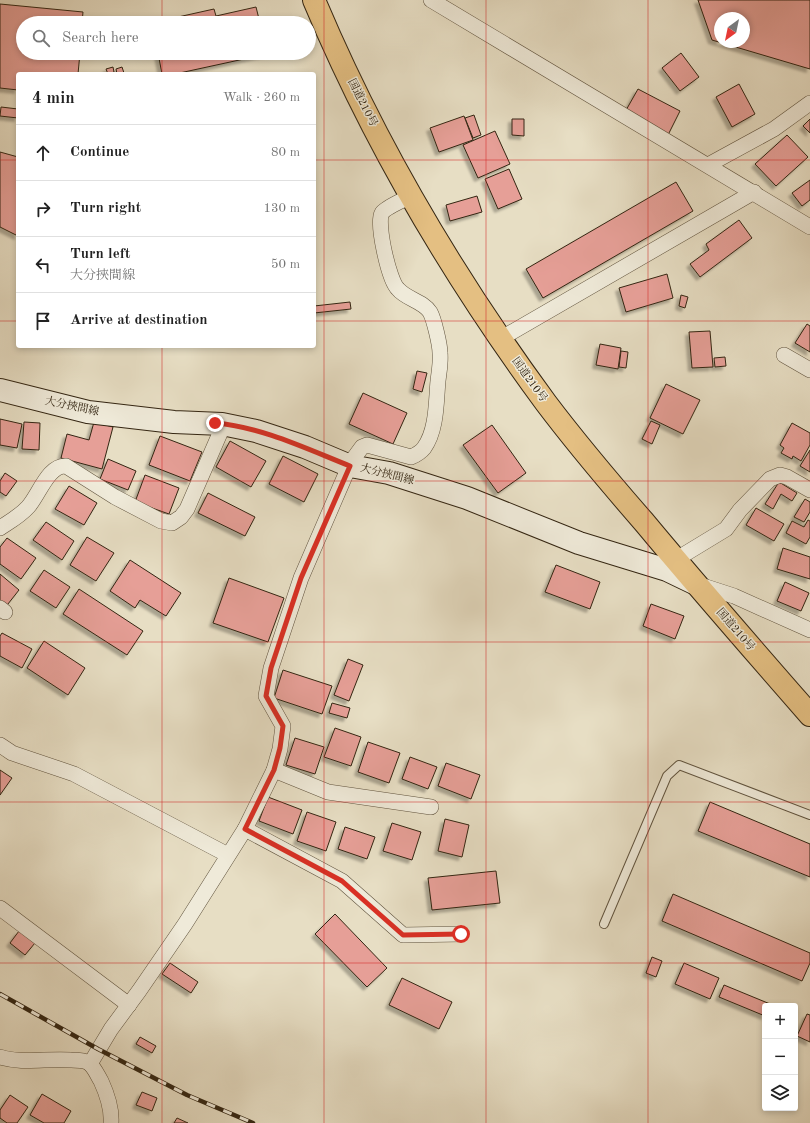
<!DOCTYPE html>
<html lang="en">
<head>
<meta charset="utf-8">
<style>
	:root { --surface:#fff; --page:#f2f2f2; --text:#222; --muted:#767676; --line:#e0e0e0 }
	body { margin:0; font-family:"Old Standard TT","Noto Serif JP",serif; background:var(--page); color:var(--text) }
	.controls { position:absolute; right:12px; bottom:12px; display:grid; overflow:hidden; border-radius:4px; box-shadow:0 2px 6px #0003 }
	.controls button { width:36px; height:36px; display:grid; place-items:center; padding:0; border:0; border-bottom:1px solid var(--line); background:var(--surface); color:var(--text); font:20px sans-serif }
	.compass { position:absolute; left:714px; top:12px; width:36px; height:36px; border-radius:50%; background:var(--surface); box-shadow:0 2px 6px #0003; rotate:213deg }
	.stop { position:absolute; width:12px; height:12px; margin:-9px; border:3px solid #d93025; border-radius:50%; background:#fff }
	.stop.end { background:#d93025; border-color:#fff; box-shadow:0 1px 4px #0008 }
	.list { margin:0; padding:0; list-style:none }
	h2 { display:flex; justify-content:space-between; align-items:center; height:52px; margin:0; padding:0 16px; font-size:17px }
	h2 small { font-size:13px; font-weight:400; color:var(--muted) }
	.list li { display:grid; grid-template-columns:26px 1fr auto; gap:12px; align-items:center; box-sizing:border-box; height:56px; padding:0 16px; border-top:1px solid var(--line) }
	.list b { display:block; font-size:15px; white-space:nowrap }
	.list p { margin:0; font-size:13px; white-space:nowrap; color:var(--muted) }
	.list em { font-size:13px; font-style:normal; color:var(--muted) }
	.icon { flex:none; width:22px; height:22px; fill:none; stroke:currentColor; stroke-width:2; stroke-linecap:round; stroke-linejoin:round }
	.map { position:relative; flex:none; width:810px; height:1123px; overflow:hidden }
	.search { position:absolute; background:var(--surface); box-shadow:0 2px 6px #0003; left:16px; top:16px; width:300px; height:44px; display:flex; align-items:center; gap:10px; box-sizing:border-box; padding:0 14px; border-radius:22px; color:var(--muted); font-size:15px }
	.panel { position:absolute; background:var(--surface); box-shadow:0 2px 6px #0003; left:16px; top:72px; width:300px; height:276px; border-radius:4px }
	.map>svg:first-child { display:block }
</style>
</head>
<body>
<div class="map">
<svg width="810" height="1123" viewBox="0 0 810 1123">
	<defs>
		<filter id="shadow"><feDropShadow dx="-3.5" dy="3.5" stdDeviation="1" flood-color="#0004"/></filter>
	</defs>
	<rect width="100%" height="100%" fill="#e7dec4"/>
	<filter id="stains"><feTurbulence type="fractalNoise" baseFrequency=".005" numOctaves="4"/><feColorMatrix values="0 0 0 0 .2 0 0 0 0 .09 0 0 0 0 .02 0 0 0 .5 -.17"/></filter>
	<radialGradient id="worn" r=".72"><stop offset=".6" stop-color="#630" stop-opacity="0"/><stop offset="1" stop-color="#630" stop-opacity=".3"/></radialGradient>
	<g fill="#e69f97" stroke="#332512" fill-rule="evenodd" filter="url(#shadow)">
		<path d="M 698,0 L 810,0 L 810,69 L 712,40 ZM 720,18 L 744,18 L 744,42 L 720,42 Z"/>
		<polygon points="0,4 83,12 82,23 23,23 23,53 80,53 78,74 18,74 18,90 0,88"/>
		<polygon points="256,7 260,23 151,23 214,9 216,16"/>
		<polygon points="158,53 267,53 267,54 175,74 162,74"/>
		<polygon points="681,53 699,77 680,91 662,68"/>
		<polygon points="113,67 114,72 108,74 106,69"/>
		<polygon points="122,67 124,73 117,74 116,69"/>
		<polygon points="739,84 755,114 732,127 716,97"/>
		<polygon points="638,89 680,111 668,135 625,112"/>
		<polygon points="1,107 18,109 18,118 0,116"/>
		<polygon points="474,115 481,135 473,138 465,118"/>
		<polygon points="464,116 473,140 439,152 430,128"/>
		<polygon points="512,119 524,119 524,136 512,135"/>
		<polygon points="810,119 810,133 803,126"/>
		<polygon points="495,131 510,164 478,178 463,145"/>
		<polygon points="787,135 808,157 776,186 755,164"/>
		<polygon points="0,152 18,157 18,236 0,227"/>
		<polygon points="509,169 522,199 498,209 485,179"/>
		<polygon points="810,180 810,200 802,206 792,193"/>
		<polygon points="676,182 693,211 543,298 526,269"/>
		<polygon points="477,196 482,212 450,221 446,205"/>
		<polygon points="739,220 752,238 700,277 690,264 709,250 706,244"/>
		<polygon points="667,274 673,298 626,312 619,288"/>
		<polygon points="681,295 688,297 685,308 679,306"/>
		<polygon points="350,302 351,309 314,313 314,306"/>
		<polygon points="807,324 810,326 810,352 795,343"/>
		<polygon points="710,331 713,367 692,368 689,332"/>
		<polygon points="600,344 621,348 618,369 596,365"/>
		<polygon points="621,351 628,352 626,368 619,367"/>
		<polygon points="725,357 726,366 715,367 714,358"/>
		<polygon points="417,371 427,373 422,392 413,389"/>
		<polygon points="666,384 700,400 683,434 650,418"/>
		<polygon points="363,393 407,413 393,444 349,424"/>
		<polygon points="0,419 22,424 17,448 0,445"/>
		<polygon points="651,421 660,425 652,444 642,439"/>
		<polygon points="24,422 40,423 39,450 22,449"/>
		<polygon points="94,422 113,427 102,469 61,458 67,434 89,440"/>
		<polygon points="792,423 810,433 810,445 801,461 793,456 792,459 781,453 784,448 780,445"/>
		<polygon points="492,425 526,473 498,493 463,445"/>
		<polygon points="160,436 202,452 190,481 149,465"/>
		<polygon points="230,441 266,461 251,487 216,467"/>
		<polygon points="810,450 810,472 800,466"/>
		<polygon points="283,456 318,474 304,502 269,484"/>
		<polygon points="108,459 136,471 128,490 100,479"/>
		<polygon points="5,473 17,481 6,496 0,492 0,481"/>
		<polygon points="145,475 179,488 169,514 135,502"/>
		<polygon points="779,482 797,493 792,501 781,494 773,509 765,504"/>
		<polygon points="69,486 97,503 84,525 55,509"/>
		<polygon points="208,493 255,517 245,536 198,513"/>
		<polygon points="805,499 810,502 810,512 804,522 794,517"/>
		<polygon points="756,508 784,524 774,541 746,525"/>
		<polygon points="808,520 810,521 810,537 806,544 786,533 792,521 804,527"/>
		<polygon points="46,522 74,541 62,560 33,540"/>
		<polygon points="87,537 114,553 96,581 70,565"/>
		<polygon points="7,538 36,558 21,579 0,564 0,547"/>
		<polygon points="783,548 810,557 810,579 777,569"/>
		<polygon points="130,560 181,593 166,616 140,600 135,608 110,591"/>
		<polygon points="556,565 600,582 590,609 545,592"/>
		<polygon points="44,570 70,587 56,608 30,591"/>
		<polygon points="0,574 19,590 4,609 0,606"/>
		<polygon points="229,578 284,598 268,642 213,623"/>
		<polygon points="785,582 809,593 801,611 777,601"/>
		<polygon points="79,589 143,631 127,655 63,614"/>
		<polygon points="651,604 684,616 675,639 643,626"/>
		<polygon points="2,633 32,649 22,668 0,656 0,636"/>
		<polygon points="44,641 85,668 68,695 27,668"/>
		<polygon points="348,659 363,665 349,701 334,695"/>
		<polygon points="283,670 332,686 322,714 274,698"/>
		<polygon points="332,703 350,708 347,718 329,713"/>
		<polygon points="335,728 361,737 351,766 324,757"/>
		<polygon points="295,738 324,747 315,774 286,765"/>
		<polygon points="368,742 400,753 389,783 358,772"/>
		<polygon points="410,757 437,767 428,789 402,779"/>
		<polygon points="446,763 480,775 471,799 438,786"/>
		<polygon points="0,770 12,778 0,795"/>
		<polygon points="268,797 302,810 293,834 259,821"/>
		<polygon points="710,802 810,844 810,877 698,831"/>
		<polygon points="307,812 336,822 326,851 297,841"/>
		<polygon points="445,819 469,825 462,857 438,851"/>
		<polygon points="392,823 421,832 412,860 383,851"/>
		<polygon points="345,827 375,837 367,859 338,849"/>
		<polygon points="496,871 500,903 432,910 428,878"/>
		<polygon points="673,894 810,953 810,963 802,981 662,921"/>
		<polygon points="335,914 387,968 367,987 315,934"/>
		<polygon points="19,931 35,943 25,955 10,943"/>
		<polygon points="652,957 662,961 656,977 646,973"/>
		<polygon points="170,963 198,982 191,993 162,974"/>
		<polygon points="684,963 719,978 710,999 675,984"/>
		<polygon points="402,978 452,1002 439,1029 389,1005"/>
		<polygon points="724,985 775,1006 765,1006 765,1016 719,997"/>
		<polygon points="807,1014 810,1015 810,1042 797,1036"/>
		<polygon points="140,1037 156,1046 152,1053 136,1044"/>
		<polygon points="142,1092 157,1098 152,1111 136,1105"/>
		<polygon points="42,1094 71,1111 64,1123 44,1123 30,1115"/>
		<polygon points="10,1095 28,1107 17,1123 7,1123 0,1118 0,1110"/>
		<polygon points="177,1118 188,1123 174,1123"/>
	</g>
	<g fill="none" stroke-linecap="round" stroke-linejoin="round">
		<defs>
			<polyline id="service" points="604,924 667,776 679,765 810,815"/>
			<g id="minor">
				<polyline points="431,0 810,227"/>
				<polyline points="708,165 774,129 810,103"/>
				<polyline points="500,339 754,192"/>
				<polyline points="784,355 810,370"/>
				<path d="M 0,528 C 9,522 20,516 28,507 C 39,495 48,465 66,466 L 115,497 L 161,521 L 172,523 L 181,517 L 187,509 L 224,424"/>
				<polyline points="675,560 726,529 740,510 770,479 780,475 787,477 810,490"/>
				<polyline points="697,584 734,596 810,630"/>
				<polyline points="0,608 5,612"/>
				<polyline points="0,745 12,753 74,774 228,855"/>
				<polyline points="274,770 328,792 431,807"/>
				<polyline points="245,829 342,881 403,935 461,934"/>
				<polyline points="0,908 129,1005"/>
				<path d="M 0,1057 C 22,1064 48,1058 71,1060 C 77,1060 84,1060 89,1063 C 94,1067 98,1076 101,1081 C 107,1094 112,1109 111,1123"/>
				<path d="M 90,1064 L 111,1029 L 139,991 L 185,924 L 245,829 L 274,770 L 280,749 L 283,726 L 266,696 L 271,668 L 301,578 L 351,462 L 362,447 L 367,445 L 411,457 C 416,455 420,453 424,448 C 437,430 436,402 438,381 C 439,372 441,362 440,353 C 440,345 434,319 430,312 C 423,301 406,299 398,289 C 389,281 376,223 382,213 C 386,207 404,200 411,196"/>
			</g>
			<polyline id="secondary" points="0,390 88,412 174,422 222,424 256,431 305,447 350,466 389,473 467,498 579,543 667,570 694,583"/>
			<path id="trunk" d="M 314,0 C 374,143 454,278 546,403 C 577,444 610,483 644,522 C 698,587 754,651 810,715"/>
		</defs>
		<use href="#service" stroke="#60533e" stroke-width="10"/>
		<use href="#minor" stroke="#60533e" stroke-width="16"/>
		<use href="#secondary" stroke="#332512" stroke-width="24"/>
		<use href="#trunk" stroke="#332512" stroke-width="24"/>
		<use href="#service" stroke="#efead9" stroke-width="8"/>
		<use href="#minor" stroke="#efead9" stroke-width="15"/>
		<use href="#secondary" stroke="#efead9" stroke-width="22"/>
		<use href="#trunk" stroke="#e4bf82" stroke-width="22"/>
		<defs>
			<polyline id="rail" points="0,994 98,1049 187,1095 253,1123"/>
		</defs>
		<use href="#rail" stroke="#332512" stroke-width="4.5"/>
		<use href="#rail" stroke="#efead9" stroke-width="3" stroke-dasharray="9" stroke-linecap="butt"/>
	</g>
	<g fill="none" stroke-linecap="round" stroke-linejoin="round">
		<path stroke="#d93025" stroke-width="5" d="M 215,423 C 262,427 307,449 350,466 L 301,578 L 271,668 L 266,696 L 283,726 L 280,748 L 274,770 L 245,829 L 342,881 L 403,935 L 461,934"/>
	</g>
	<path fill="none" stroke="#d62828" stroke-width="1" stroke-opacity="0.55" d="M 162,0 L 162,23M 324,0 L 324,1123M 486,0 L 486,1123M 648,0 L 648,1123M 162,53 L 162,74M 0,160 L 18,160M 314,160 L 810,160M 0,321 L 18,321M 314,321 L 810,321M 162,346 L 162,1123M 0,481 L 810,481M 0,642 L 810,642M 0,802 L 810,802M 0,963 L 810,963"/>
	<g text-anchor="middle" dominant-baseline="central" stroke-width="3" stroke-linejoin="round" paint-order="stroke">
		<g font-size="11" fill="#332512" stroke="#efead9">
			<text transform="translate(362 103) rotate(63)">国道210号</text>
			<text transform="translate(529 380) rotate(54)">国道210号</text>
			<text transform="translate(72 407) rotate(12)">大分挾間線</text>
			<text transform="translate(387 475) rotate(14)">大分挾間線</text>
			<text transform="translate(735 630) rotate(49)">国道210号</text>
		</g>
	</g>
	<rect width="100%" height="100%" filter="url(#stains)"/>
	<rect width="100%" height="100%" fill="url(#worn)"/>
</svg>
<div class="controls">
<button>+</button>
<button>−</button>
<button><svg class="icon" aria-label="layers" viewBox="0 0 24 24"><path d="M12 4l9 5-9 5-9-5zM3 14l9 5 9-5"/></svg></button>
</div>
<svg class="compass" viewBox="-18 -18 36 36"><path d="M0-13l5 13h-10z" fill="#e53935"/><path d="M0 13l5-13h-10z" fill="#767676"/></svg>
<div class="stop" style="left:461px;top:934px"></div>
<div class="stop end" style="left:215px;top:423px"></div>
<div class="search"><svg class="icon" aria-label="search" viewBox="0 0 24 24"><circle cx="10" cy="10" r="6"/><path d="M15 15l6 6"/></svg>Search here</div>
<section class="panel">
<h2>4 min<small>Walk · 260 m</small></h2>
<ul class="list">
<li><svg class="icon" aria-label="ahead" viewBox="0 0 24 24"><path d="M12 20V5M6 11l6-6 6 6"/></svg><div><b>Continue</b></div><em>80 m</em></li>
<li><svg class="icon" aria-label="right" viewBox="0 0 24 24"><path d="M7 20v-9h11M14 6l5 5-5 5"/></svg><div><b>Turn right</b></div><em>130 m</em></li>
<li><svg class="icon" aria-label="left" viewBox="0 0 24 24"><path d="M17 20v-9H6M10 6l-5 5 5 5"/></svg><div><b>Turn left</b><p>大分挾間線</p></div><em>50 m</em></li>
<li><svg class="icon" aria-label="arrive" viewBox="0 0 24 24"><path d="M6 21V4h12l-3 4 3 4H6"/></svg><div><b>Arrive at destination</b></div></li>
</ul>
</section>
</div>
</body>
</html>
